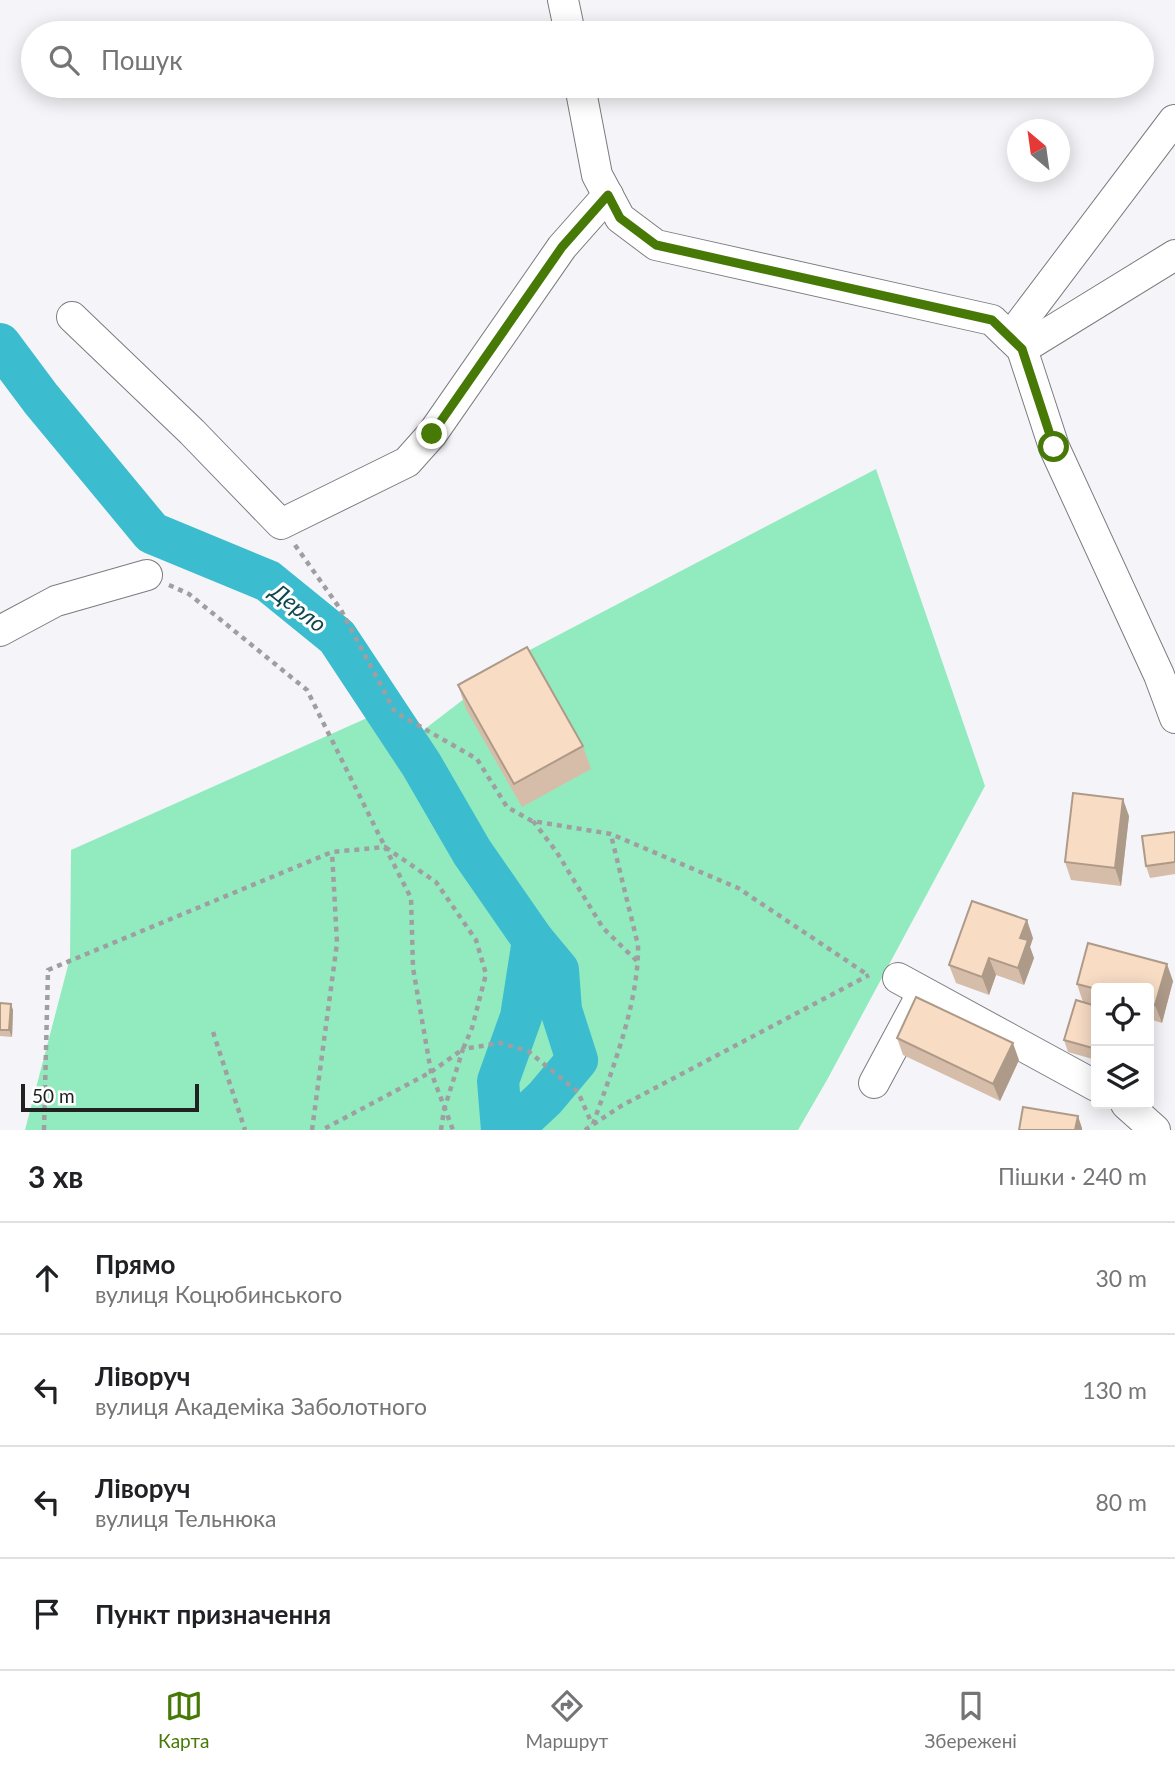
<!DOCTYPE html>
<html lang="uk">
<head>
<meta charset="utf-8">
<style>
	:root { --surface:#fff; --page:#f2f2f2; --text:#202124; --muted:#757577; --line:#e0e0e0; --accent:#467906 }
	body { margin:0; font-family:Lato,sans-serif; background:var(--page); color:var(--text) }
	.controls { position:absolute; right:21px; bottom:21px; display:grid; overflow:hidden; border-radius:7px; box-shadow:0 4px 18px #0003 }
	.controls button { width:63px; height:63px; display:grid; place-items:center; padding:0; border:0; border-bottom:2px solid var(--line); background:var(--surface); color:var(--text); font:35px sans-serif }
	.compass { position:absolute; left:1007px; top:119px; width:63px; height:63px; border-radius:50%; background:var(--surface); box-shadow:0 4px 18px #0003; rotate:331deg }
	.scale { position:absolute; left:21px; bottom:18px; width:178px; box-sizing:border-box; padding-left:7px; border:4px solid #212122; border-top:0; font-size:19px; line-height:24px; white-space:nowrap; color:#212122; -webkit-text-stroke:5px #fff; paint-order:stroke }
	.stop { position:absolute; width:21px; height:21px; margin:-16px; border:5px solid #467906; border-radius:50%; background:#fff }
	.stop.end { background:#467906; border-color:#fff; box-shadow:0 2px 7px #0008 }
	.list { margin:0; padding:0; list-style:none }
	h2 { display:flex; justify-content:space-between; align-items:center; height:91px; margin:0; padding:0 28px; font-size:30px }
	h2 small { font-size:23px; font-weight:400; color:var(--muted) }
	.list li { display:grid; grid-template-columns:46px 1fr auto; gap:21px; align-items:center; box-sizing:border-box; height:112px; padding:0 28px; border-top:2px solid var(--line) }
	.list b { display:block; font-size:26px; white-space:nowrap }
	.list p { margin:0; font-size:23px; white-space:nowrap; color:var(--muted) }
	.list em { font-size:23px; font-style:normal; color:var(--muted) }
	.icon { flex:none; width:38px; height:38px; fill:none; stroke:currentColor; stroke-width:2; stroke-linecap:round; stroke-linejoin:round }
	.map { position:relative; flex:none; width:1175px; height:1130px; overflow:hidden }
	.search { position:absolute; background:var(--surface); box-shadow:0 4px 18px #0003; left:21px; right:21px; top:21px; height:77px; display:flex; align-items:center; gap:18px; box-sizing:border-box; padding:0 24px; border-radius:38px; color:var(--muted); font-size:26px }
	.sheet { height:539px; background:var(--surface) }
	nav { display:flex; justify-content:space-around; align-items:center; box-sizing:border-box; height:98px; border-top:2px solid var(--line); background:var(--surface); font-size:19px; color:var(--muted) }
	nav a { display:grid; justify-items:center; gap:4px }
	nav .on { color:var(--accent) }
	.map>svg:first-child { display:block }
</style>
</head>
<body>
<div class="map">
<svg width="1175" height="1130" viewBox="0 0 1175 1130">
	<rect width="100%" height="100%" fill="#f5f5f9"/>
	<polygon fill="#92ebbf" points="876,469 985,786 827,1080 798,1130 25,1130 70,958 71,850 376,714 413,738 524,653"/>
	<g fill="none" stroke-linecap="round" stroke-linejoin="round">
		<g stroke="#3bbccf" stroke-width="42">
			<polyline points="0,344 41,399 152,533 268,581 337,637 421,764 472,852 533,940 558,970 561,1010 577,1060 545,1098 511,1130"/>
			<polyline points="502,1130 498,1081 521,1017 533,940"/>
		</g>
		<defs>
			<g id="minor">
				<polyline points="563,0 570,33"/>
				<polyline points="580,86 597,175 620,218 656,245 992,320 1022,349 1054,447 1159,675 1175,718"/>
				<polyline points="72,317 192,432 281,524 407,462 432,434 562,247 608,195"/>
				<polyline points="1010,337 1174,120"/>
				<polyline points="1022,349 1175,255"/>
				<polyline points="0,631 56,601 147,575"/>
				<polyline points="898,978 1096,1086"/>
				<polyline points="874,1083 917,1003"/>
				<polyline points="1126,1104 1155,1130"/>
			</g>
		</defs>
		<use href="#minor" stroke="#7c7c80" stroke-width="32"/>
		<g stroke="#9f9fa2" stroke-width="4.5" stroke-dasharray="5 5" stroke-linecap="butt">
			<polyline points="295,545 341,610 395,712 477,759 507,807 532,821 611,834 738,888 868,975"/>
			<polyline points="169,585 189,594 307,690 385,847 436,882 476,940 486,974 472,1028 463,1049 431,1072 322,1130"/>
			<polyline points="533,821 556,851 603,928 638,962"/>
			<polyline points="213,1032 245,1130"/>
			<path d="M 593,1124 C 612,1070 639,1003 638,945 L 611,835"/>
			<polyline points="44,1130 48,970 332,852 385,847 411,898 413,968 431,1072 453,1130"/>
			<polyline points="312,1130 337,943 332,852"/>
			<polyline points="441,1130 444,1110 463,1049 500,1043 528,1051 578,1092 592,1124"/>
			<polyline points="585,1130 621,1106 869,975"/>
		</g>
		<use href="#minor" stroke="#fff" stroke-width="30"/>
	</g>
	<g fill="#d5bda9">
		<polygon points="458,685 583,746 591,769 522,807 466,709"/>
		<polygon points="1129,816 1121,886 1071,880 1065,862"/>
		<polygon points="1175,832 1175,874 1150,878 1146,866"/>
		<polygon points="1033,938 1030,947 1034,958 1024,985 996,975 989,995 956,983 949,965"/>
		<polygon points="1173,981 1162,1023 1149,1019 1149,988 1096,988 1096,1005 1083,1002 1077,984"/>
		<polygon points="0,1003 13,1010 12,1037 0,1036"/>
		<polygon points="1096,1006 1096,1060 1068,1052 1064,1040"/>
		<polygon points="897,1038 1019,1060 1000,1101 903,1055"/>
	</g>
	<g fill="#ae9a89">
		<polygon points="1123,799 1129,816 1121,886 1115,868"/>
		<polygon points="1027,920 1033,938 1030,947 1034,958 1024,985 1018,968 1020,938"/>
		<polygon points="989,958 996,975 989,995 982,977"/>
		<polygon points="1167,964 1173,981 1162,1023 1155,1005"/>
		<polygon points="11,1004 13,1010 12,1037 9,1030"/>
		<polygon points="1013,1043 1019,1060 1000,1101 993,1084"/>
		<polygon points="1078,1116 1082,1128 1082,1130 1075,1130"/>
	</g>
	<g fill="#f8dcc4" stroke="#ae9a89" stroke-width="2">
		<polygon points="527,647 583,746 514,784 458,685"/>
		<polygon points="1073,793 1123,799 1115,868 1065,862"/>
		<polygon points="1175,832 1175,862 1146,866 1142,836"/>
		<polygon points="972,901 1027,920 1020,938 1028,940 1018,968 989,958 982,977 949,965"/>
		<polygon points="1088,943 1167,964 1155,1005 1149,1003 1149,988 1096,988 1096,989 1077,984"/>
		<polygon points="916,997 1013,1043 993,1084 897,1038"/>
		<polygon points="1076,1000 1096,1006 1096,1049 1064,1040"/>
		<polygon points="0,1003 11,1004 9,1030 0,1030"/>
		<polygon points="1023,1107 1078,1116 1075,1130 1019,1130"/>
	</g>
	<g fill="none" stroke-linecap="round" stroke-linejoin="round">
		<polyline stroke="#467906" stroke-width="9" points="432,434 562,247 608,195 620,218 656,245 992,320 1022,349 1054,447"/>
	</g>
	<g text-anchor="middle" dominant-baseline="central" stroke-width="6" stroke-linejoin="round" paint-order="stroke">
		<g font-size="23" font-style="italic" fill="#0f474f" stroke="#fff">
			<text transform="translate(299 607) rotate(38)">Дерло</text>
		</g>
	</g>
</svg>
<div class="controls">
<button><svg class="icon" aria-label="locate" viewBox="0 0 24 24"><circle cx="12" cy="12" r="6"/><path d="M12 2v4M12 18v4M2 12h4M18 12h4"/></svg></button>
<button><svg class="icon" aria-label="layers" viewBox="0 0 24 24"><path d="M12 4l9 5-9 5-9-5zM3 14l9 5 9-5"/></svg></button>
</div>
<svg class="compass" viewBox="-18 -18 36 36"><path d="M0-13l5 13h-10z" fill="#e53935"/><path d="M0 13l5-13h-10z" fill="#757577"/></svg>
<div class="scale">50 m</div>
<div class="stop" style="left:1054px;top:447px"></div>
<div class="stop end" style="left:432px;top:434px"></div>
<div class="search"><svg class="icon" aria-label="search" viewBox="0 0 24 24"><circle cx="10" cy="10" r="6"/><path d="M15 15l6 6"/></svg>Пошук</div>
</div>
<section class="sheet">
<h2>3 хв<small>Пішки · 240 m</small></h2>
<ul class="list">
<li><svg class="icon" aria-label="ahead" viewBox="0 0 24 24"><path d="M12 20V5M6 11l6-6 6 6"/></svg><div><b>Прямо</b><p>вулиця Коцюбинського</p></div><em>30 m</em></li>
<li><svg class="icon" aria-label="left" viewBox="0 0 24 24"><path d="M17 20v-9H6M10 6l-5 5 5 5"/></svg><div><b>Ліворуч</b><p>вулиця Академіка Заболотного</p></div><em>130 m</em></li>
<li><svg class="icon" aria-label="left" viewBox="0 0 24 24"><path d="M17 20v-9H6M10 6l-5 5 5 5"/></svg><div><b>Ліворуч</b><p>вулиця Тельнюка</p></div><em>80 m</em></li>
<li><svg class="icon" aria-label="arrive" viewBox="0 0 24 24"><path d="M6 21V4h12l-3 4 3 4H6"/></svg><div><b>Пункт призначення</b></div></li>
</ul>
</section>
<nav>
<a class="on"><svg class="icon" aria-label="map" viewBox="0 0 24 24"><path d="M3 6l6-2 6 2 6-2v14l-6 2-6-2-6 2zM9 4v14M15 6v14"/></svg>Карта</a>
<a><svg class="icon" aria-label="directions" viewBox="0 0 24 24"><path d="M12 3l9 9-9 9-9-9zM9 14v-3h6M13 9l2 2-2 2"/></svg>Маршрут</a>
<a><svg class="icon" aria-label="saved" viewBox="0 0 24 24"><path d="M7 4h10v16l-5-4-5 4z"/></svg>Збережені</a>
</nav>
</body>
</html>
